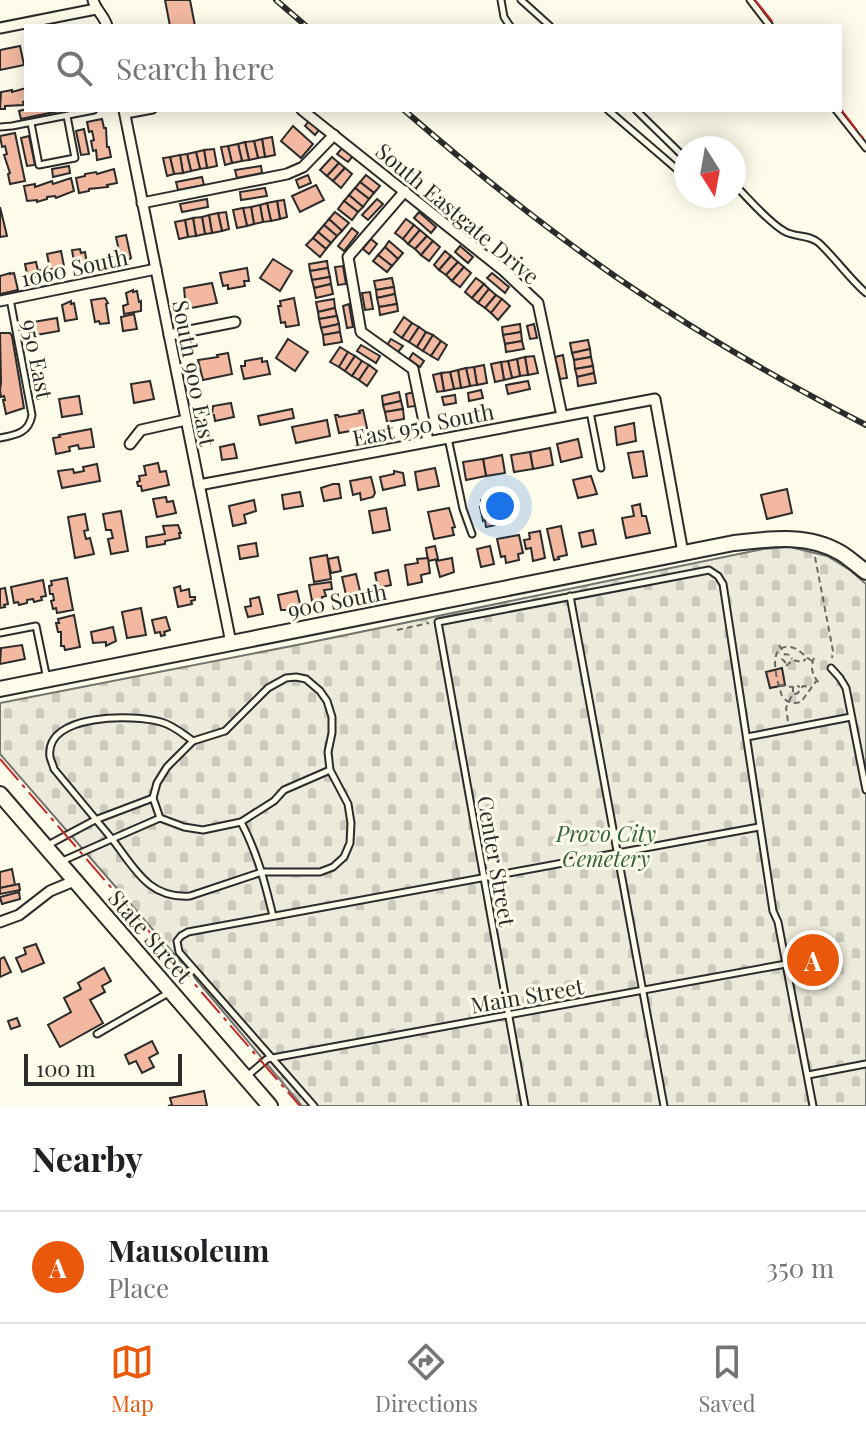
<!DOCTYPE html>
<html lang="en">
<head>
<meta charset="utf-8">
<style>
	:root { --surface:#fff; --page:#f2f2f2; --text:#202124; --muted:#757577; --line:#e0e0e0; --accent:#ea580c }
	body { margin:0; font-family:"Playfair Display",serif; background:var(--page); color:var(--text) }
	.compass { position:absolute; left:674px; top:136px; width:72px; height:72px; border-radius:50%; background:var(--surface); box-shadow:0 4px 20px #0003; rotate:169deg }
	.scale { position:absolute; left:24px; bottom:20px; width:158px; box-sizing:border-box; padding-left:8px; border:4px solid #2b2b2b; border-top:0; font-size:22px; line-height:28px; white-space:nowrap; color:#2b2b2b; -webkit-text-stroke:6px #fdfbea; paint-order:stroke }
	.you { position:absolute; left:500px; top:506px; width:28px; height:28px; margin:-20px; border:6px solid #fff; border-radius:50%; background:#1a73e8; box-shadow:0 0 0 12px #1a73e833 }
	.badge { display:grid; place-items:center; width:52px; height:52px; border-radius:50%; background:var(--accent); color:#fff; font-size:26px; font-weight:700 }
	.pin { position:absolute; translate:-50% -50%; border:4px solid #fff; box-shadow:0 2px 8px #0006 }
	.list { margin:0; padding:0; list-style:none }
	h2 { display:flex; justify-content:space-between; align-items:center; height:104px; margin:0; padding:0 32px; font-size:34px }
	h2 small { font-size:26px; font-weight:400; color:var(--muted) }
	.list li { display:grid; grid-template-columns:52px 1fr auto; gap:24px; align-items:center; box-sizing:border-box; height:112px; padding:0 32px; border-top:2px solid var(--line) }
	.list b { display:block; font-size:30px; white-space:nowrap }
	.list p { margin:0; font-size:26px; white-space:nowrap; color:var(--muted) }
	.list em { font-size:26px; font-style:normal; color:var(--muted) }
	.icon { flex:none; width:44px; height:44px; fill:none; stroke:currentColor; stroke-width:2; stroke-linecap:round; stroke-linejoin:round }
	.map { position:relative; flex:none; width:866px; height:1106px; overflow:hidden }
	.search { position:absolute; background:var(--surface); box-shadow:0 4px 20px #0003; left:24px; right:24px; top:24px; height:88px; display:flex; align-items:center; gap:20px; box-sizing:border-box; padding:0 28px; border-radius:0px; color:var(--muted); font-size:30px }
	.sheet { height:216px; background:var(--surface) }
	nav { display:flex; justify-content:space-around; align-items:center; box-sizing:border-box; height:112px; border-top:2px solid var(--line); background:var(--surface); font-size:22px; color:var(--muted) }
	nav a { display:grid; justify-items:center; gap:4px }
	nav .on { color:var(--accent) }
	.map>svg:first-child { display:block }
</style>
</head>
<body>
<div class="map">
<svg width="866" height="1106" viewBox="0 0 866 1106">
	<defs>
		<pattern id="cemetery-stones" width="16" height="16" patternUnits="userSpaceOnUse" patternTransform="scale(2)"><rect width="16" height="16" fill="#ecebdb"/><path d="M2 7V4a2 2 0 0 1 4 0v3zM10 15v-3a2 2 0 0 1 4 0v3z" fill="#cbcabc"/></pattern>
	</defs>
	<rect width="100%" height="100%" fill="#fdfbea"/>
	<polygon fill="url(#cemetery-stones)" stroke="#74746e" stroke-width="2" points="790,547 827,556 850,570 866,584 866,1106 302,1106 195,978 0,754 0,703 302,644 763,549"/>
	<g fill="#f2b8a0" stroke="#2b2b2b" stroke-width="2">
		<polygon points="165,0 190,0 195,26 170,26"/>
		<polygon points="20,46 24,65 0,70 0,50"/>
		<polygon points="26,88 26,101 23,102 24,105 5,106 5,109 0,109 1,92 12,90 12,92"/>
		<polygon points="26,109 26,110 64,110 21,119 19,111"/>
		<polygon points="102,119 104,128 106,128 107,147 109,147 111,157 97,160 96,150 93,151 91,141 94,140 92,131 89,132 87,122"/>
		<polygon points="309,121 320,129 315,135 305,126"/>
		<polygon points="293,126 313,144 301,158 281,141"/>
		<polygon points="84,129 89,154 81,155 76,131"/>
		<polygon points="15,133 25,181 10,184 8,174 10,173 4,155 7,154 5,146 2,147 0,136"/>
		<polygon points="29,136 35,165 27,166 21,138"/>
		<polygon points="272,137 275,155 265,157 262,139"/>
		<polygon points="262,139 265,157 258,158 254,141"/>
		<polygon points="254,141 258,158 249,160 245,142"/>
		<polygon points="245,142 249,160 242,161 238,144"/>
		<polygon points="238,144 242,161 232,163 228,146"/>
		<polygon points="228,146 232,163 225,165 221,147"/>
		<polygon points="342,148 353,156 348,162 337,154"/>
		<polygon points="214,149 217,166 207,168 204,150"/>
		<polygon points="204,150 207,168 200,169 196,152"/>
		<polygon points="196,152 200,169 191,171 187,154"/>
		<polygon points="187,154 191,171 183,173 180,155"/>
		<polygon points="180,155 183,173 174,174 170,157"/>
		<polygon points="170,157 174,174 167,176 163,158"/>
		<polygon points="332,157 339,163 327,176 320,170"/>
		<polygon points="339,163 345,168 333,181 327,176"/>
		<polygon points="69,166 70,173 53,177 52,169"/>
		<polygon points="261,166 262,173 237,178 235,170"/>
		<polygon points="345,168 352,174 341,188 333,181"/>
		<polygon points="114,169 117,183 107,185 108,187 89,189 89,191 79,193 76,178 85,176 85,174 96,172 97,174"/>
		<polygon points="308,175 311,183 299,188 296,180"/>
		<polygon points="366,175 380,186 374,193 360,182"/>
		<polygon points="202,177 204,185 178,190 176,182"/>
		<polygon points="71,178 74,191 56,198 55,196 47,197 47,199 37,202 37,200 27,201 24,186 35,184 35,187 52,181 53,184"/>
		<polygon points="360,182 374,193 369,199 355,188"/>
		<polygon points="316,185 324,200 300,212 292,196"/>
		<polygon points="265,188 267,196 241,200 240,192"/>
		<polygon points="355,188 369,199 363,207 349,195"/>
		<polygon points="349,195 363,207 358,212 344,201"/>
		<polygon points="207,199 208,207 182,212 180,204"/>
		<polygon points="377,199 383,204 368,220 362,215"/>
		<polygon points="284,200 287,217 280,219 277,201"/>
		<polygon points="277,201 280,219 271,221 267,203"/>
		<polygon points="344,201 358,212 352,220 338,209"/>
		<polygon points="267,203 271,221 263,222 260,205"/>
		<polygon points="260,205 263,222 254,224 251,207"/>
		<polygon points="0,207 7,236 0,237"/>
		<polygon points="251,207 254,224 247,226 243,208"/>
		<polygon points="243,208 247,226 237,228 233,210"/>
		<polygon points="226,212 229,229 222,231 218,213"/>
		<polygon points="335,212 349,223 342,231 329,219"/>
		<polygon points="419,212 436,227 431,233 414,218"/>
		<polygon points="218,213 222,231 212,233 209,215"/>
		<polygon points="209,215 212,233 205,234 202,217"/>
		<polygon points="202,217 205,234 196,236 193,218"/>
		<polygon points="193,218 196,236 188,237 185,220"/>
		<polygon points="329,219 342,231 337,236 324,225"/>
		<polygon points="406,219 414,225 403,239 395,233"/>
		<polygon points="185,220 188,237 179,239 175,222"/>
		<polygon points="324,225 337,236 331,243 318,232"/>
		<polygon points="414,225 420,230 408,244 403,239"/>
		<polygon points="352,228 358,233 344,251 338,246"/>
		<polygon points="420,230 427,236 415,249 408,244"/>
		<polygon points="318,232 331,243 326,249 313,238"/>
		<polygon points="126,235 131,258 124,262 123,260 118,261 116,251 119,251 116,237"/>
		<polygon points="427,236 433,241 421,255 415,249"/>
		<polygon points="313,238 326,249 320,257 306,245"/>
		<polygon points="371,239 377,244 369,254 363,249"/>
		<polygon points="389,241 403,253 398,259 385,247"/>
		<polygon points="433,241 440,247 429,261 421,255"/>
		<polygon points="460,246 473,257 468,263 455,252"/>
		<polygon points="385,247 398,259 392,266 378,255"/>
		<polygon points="80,249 81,253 85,252 88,268 84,268 85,271 76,273 72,250"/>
		<polygon points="61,251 64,266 60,267 60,269 50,269 47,254"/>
		<polygon points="445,251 451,256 439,270 434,265"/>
		<polygon points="378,255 392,266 387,272 373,261"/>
		<polygon points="451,256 458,262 446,275 439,270"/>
		<polygon points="273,259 292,271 280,291 260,278"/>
		<polygon points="327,261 328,268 310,271 309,264"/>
		<polygon points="36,262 38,271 41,270 42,275 28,279 25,264"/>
		<polygon points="458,262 464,267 452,281 446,275"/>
		<polygon points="343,266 346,284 338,285 335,267"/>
		<polygon points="464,267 471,273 460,287 452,281"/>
		<polygon points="247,268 249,281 244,281 245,286 228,289 228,285 223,286 220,273"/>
		<polygon points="328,268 330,277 312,280 310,271"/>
		<polygon points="10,273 10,274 14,273 18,290 0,294 0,276"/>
		<polygon points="492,273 509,287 505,293 487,278"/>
		<polygon points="330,277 331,284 314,288 312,280"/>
		<polygon points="392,278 394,287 376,290 374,281"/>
		<polygon points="476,278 484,284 472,298 465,292"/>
		<polygon points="212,283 217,303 186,309 184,288"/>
		<polygon points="331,284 333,294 316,298 314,288"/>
		<polygon points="484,284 489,289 478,303 472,298"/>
		<polygon points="394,287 395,294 377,298 376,290"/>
		<polygon points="489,289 496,295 485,308 478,303"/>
		<polygon points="133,290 133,292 137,291 139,302 141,301 141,311 124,314 123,306 128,304 126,293"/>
		<polygon points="370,292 373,309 365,310 362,293"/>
		<polygon points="395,294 397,304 379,307 377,298"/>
		<polygon points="496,295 502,299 491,313 485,308"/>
		<polygon points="105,298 108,303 106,304 109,323 100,324 99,321 95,322 91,300"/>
		<polygon points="294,298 299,325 286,327 285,322 281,323 278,306 281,306 280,301"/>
		<polygon points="334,299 335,308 318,312 316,302"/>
		<polygon points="502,299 510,306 498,320 491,313"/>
		<polygon points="71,301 71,304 74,303 77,319 65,321 62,305"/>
		<polygon points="349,304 353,327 347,328 343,306"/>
		<polygon points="397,304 398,311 380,315 379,307"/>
		<polygon points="335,308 337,316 319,319 318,312"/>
		<polygon points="134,314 137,329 123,331 121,317"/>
		<polygon points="337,316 339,324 321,328 319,319"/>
		<polygon points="404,317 412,323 402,338 394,332"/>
		<polygon points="57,318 59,331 36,335 33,322"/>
		<polygon points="412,323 419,327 409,342 402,338"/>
		<polygon points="339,324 340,332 323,335 321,328"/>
		<polygon points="520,324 521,332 503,335 502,327"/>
		<polygon points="534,324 537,338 530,339 527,326"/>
		<polygon points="419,327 426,332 417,347 409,342"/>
		<polygon points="340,332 342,342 324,345 323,335"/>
		<polygon points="426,332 433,335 423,351 417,347"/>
		<polygon points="521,332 522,341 505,344 503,335"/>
		<polygon points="0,333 10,333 12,336 24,408 6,414 3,400 5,400 4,396 1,397 0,390 1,383"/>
		<polygon points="433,335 441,341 431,356 423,351"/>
		<polygon points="288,339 308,352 295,371 276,358"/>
		<polygon points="391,339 403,346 398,352 387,345"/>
		<polygon points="588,340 590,349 572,353 570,343"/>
		<polygon points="441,341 447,345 438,360 431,356"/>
		<polygon points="522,341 524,349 506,352 505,344"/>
		<polygon points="361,345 380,356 376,363 357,351"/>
		<polygon points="340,347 348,352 339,367 330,362"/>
		<polygon points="590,349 591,357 574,360 572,353"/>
		<polygon points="348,352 355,356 345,371 339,367"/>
		<polygon points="228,353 232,374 203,380 198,360 218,357 217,355"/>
		<polygon points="413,353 424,361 420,367 409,359"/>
		<polygon points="563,355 567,378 560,379 555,357"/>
		<polygon points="355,356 362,361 352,376 345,371"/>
		<polygon points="534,356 538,373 528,375 525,357"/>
		<polygon points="525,357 528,375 520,376 517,359"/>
		<polygon points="591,357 593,366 575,369 574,360"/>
		<polygon points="262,358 262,362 267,361 270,374 244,379 241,366 245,366 245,361"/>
		<polygon points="517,359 520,376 512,378 508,361"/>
		<polygon points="362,361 369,365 359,380 352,376"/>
		<polygon points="508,361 512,378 504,380 501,362"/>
		<polygon points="501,362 504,380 495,382 491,364"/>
		<polygon points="369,365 377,371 367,386 359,380"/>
		<polygon points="484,365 487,383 477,385 474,367"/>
		<polygon points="593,366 594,373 577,377 575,369"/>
		<polygon points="474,367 477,385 470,386 466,368"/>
		<polygon points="466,368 470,386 461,388 458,370"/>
		<polygon points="458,370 461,388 454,389 450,372"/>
		<polygon points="450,372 454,389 444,391 441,373"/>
		<polygon points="441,373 444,391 437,392 433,375"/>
		<polygon points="594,373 596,383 578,386 577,377"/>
		<polygon points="150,381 154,399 134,403 131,384"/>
		<polygon points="528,381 530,389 508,394 506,385"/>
		<polygon points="481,390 483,398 469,401 468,393"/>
		<polygon points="399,392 401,401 383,405 382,396"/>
		<polygon points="414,392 416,406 408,407 406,394"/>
		<polygon points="455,395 456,403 444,405 442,397"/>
		<polygon points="79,396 82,414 62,417 59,399"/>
		<polygon points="401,401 403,409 385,412 383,405"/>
		<polygon points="231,403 234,417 215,421 214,415 212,415 213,406"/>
		<polygon points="292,409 294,418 260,425 258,416"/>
		<polygon points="403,409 404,419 387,422 385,412"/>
		<polygon points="363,410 367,428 339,433 335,415 338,415 339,417 360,413 359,411"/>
		<polygon points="327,420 330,436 296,443 292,427"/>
		<polygon points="634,423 636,441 617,445 615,427"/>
		<polygon points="91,429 94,447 79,449 78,445 69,447 70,451 56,454 53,438 60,437 59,435"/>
		<polygon points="578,439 582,457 561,462 557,444"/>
		<polygon points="234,444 237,458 222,460 220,447"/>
		<polygon points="550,448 553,465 533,469 530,452"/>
		<polygon points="643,451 647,476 633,478 628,453"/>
		<polygon points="530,452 533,469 514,472 511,455"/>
		<polygon points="502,455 505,473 486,476 483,459"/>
		<polygon points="483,459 486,476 466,480 463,462"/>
		<polygon points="158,463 160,472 166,471 169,485 142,491 141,486 138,486 137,482 140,481 139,476 146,475 144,466"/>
		<polygon points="97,464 100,481 62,488 58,471 73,469 74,473 84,471 83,467"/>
		<polygon points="435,468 439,486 418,490 415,472"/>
		<polygon points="394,471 403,473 405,485 383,490 380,477 394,474"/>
		<polygon points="591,476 597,494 578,498 573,480"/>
		<polygon points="371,477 375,493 373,497 361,500 360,493 353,495 350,481"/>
		<polygon points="333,484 339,484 341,498 324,501 321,488"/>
		<polygon points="787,489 792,513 767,519 761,495"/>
		<polygon points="300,492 303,506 284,509 282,495"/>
		<polygon points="500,496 506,523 486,527 485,520 483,521 480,507 482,507 481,500"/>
		<polygon points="166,497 167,502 173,501 176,513 157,517 153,499"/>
		<polygon points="254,500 256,511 244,515 246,523 233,526 229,506"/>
		<polygon points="640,504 642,516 646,516 650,533 626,538 622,518 634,516 632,506"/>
		<polygon points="386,508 390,530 373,533 369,511"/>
		<polygon points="449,508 455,527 452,528 454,535 434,539 428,512"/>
		<polygon points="121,511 128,551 111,554 108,539 113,538 111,530 106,530 103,514"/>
		<polygon points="85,514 88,530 84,531 86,539 90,538 94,554 75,558 68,517"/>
		<polygon points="178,525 181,533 179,533 180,538 165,541 165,544 147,547 146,537 165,534 163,526"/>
		<polygon points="561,526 567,555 558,557 559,559 554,560 547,529"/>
		<polygon points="593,530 596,544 582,547 579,533"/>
		<polygon points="540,531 545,558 533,561 531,548 526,549 524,540 530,539 529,533"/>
		<polygon points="519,535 523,553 518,554 519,560 506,563 505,556 501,557 497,539"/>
		<polygon points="256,543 258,556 240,559 238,546"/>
		<polygon points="435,546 438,559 428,561 426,548"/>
		<polygon points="490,546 494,564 481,567 477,549"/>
		<polygon points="327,555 331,579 314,582 310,558"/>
		<polygon points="338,557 341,571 331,573 328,559"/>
		<polygon points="428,558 430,573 421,575 422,582 408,585 405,565 418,563 417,559"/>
		<polygon points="452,558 454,572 440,577 436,561"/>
		<polygon points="388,570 391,585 378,588 375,573"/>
		<polygon points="356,574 360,591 346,595 342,577"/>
		<polygon points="67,578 73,610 57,613 56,608 53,609 51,601 54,600 53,594 50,594 49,586 52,585 51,581"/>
		<polygon points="43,580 46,596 41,597 42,600 34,602 33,599 27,600 27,603 19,605 18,602 14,603 11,587"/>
		<polygon points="331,582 332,589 324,590 326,596 322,597 322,599 312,601 309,585"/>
		<polygon points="180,586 181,591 189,589 190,597 195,597 195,600 191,601 192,604 178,607 174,588"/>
		<polygon points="5,588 8,604 4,605 5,607 0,608 0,589"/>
		<polygon points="297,591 301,608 294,609 293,607 290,608 291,610 281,610 278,595"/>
		<polygon points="259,597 263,614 248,617 245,607 251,606 250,599"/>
		<polygon points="141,608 146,635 127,638 122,612"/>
		<polygon points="74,615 80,647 65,650 64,646 61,646 61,632 58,632 56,623 59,623 58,619"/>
		<polygon points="166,617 170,630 164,632 165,635 161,636 160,632 155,633 152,620"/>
		<polygon points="113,627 116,641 106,646 106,642 93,643 91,632"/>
		<polygon points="22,645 25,659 0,664 1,648"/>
		<polygon points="782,668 785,685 770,688 766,672"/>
		<polygon points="12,869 15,885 0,888 0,872"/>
		<polygon points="19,884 20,890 0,894 0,888"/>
		<polygon points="19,892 20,899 2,904 0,897"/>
		<polygon points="815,942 817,963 819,962 821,975 810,977 808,956 806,957 804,944"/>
		<polygon points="36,944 44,963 22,972 16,958 26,954 24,948"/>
		<polygon points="4,957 11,972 0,977 0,959"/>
		<polygon points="104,968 111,981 102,986 105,992 90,1000 103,1023 60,1047 48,1025 71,1012 64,998 81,989 78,983"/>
		<polygon points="17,1018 20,1026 11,1029 8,1021"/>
		<polygon points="152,1041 158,1053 149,1058 154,1067 142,1073 136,1061 129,1064 125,1055"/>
		<polygon points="204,1091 207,1106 168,1106 172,1105 170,1098"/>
	</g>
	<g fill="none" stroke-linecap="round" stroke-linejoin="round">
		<defs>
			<g id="lane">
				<polyline points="501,0 504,17 510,26"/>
				<polyline points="521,0 550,26"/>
				<polyline points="750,0 770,26"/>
				<polyline points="608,110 686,177"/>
				<polyline points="636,110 686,159"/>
				<polyline points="836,110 866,148"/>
				<polyline points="126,115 153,110"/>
				<polyline points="31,123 39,165 75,158 67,116"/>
				<polyline points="0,127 12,126 94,110"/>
				<path d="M 734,184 C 748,198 768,222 784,231 C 795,238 809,234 819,243 C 836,259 849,278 866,293"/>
				<polyline points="590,412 601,468"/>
				<path d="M 0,438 C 16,435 29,433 32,415 L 10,299"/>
				<polyline points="448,438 463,509 472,534"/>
				<polyline points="570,596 664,1106"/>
				<polyline points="0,633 36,626 47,679"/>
				<polyline points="831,668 840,678 846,688 866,790"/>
				<polyline points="747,737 851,717"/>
				<path d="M 193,741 C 183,734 173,725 161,722 C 135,714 44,713 50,757 C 51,761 53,765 54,769 L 112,839 L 160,818 L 184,827 L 203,830 L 241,822 L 274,801 L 284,790 L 330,770"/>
				<path d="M 241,822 C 257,852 265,883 273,916"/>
				<polyline points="48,845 95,820 153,798"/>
				<path d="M 60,862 L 112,839 C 134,867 148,899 190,896 L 262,872 L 320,872 L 333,867 L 344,857 L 350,843 L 351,823 L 348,804 L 330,770 L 328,752 L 332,733 L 332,717 L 327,701 L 320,691 L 306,679 L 296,677 L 286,678 L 268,688 L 225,731 L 193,741 L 167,767 L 157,783 L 153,798 L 160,818"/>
				<polyline points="97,1034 170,992"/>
				<polyline points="808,1075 866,1064"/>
				<polyline points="246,1077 267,1059 786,964"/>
				<polyline points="314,1106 179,952 177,941 181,936 188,932 759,827"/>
				<polyline points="525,1106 438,622 709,570 718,576 723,584 773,911 778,922 813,1106"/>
			</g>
			<g id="street">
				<path d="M 93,0 C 96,11 104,15 107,26"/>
				<polyline points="0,28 96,9"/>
				<polyline points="124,110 231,643"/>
				<polyline points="302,110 504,271 538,303 562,416"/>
				<polyline points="405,191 348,257 361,332 413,369 428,441"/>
				<polyline points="142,203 287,174 303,167 334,135"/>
				<polyline points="0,301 156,269"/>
				<polyline points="169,335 235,322"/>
				<polyline points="130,444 141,430 186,420"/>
				<polyline points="199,485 655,399 683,553"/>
				<polyline points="0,922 19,915 50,891 74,881"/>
			</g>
			<path id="secondary" d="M 0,689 L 734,543 C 770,539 808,533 841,553 C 849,558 858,566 866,572"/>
			<polyline id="primary" points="0,794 270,1106"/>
		</defs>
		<use href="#lane" stroke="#2b2b2b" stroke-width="9"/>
		<use href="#street" stroke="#2b2b2b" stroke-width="13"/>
		<use href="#secondary" stroke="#2b2b2b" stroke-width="18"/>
		<use href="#primary" stroke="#2b2b2b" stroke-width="18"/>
		<g stroke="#6a6964" stroke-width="2" stroke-dasharray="6 4" stroke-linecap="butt">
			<polyline points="815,557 833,651 832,658"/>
			<polyline points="397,630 429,623"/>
			<polyline points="779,645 784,653"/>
			<path d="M 814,658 C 810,667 812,675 819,683"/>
			<path d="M 812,661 C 805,657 799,648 790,647 C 765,644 778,684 782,696 C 787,703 793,704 801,702 L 817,680"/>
			<polyline points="786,663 782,659 785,654 790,655 792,659"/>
			<polyline points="786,666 793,660 802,662 806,659"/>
			<polyline points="779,685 792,687"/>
			<polyline points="793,692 793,687 795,685 800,687"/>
			<polyline points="788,721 786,708 792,695 798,693 803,686 811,687"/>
			<polyline points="799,936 808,986"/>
			<polyline points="800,942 819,938 826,977 807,980"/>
		</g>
		<use href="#lane" stroke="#fdfbea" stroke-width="5"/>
		<use href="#street" stroke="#fdfbea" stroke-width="9"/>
		<use href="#secondary" stroke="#fdfbea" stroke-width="14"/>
		<use href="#primary" stroke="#fdfbea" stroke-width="14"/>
		<defs>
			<g id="rail">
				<polyline points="276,0 306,26"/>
				<path d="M 404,110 C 473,170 544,227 619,279 C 698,333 781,381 866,425"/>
			</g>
		</defs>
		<use href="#rail" stroke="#2b2b2b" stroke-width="6"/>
		<use href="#rail" stroke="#fdfbea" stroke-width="3" stroke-dasharray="9" stroke-linecap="butt"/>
		<g stroke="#c62828" stroke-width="2" stroke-dasharray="28 6 4 6" stroke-linecap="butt">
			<polyline points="755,0 776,26"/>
			<polyline points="840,108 866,142"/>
			<polyline points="0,759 300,1106"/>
		</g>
	</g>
	<g text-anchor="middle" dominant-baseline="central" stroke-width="6" stroke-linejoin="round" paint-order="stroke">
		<g font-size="22" fill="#2b2b2b" stroke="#fdfbea">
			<text transform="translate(458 213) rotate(40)">South Eastgate Drive</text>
			<text transform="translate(74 267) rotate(-12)">1060 South</text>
			<text transform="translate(38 359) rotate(79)">950 East</text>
			<text transform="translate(195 373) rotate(79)">South 900 East</text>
			<text transform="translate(423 424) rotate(-11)">East 950 South</text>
			<text transform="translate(337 600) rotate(-11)">900 South</text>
			<text transform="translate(497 861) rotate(80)">Center Street</text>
			<text transform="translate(151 936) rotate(49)">State Street</text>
			<text transform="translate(527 995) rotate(-10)">Main Street</text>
		</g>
		<g font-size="22" font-style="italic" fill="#34623c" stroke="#fdfbea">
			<text x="606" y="833">Provo City<tspan x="606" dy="25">Cemetery</tspan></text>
		</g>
	</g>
</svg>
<svg class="compass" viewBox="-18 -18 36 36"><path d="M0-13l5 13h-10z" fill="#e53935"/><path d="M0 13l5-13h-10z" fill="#757577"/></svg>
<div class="scale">100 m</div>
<div class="you"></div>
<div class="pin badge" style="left:813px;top:960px">A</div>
<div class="search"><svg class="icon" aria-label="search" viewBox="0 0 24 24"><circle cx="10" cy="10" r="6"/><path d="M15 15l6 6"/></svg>Search here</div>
</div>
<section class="sheet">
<h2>Nearby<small></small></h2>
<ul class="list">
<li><span class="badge">A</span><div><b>Mausoleum</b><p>Place</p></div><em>350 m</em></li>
</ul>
</section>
<nav>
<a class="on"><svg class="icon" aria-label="map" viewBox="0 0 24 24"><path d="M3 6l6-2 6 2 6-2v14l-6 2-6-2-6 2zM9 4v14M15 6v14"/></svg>Map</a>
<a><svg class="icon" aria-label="directions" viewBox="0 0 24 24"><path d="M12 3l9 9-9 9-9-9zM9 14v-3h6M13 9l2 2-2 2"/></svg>Directions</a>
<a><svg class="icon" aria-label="saved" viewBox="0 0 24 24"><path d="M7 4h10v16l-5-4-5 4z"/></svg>Saved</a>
</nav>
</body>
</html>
